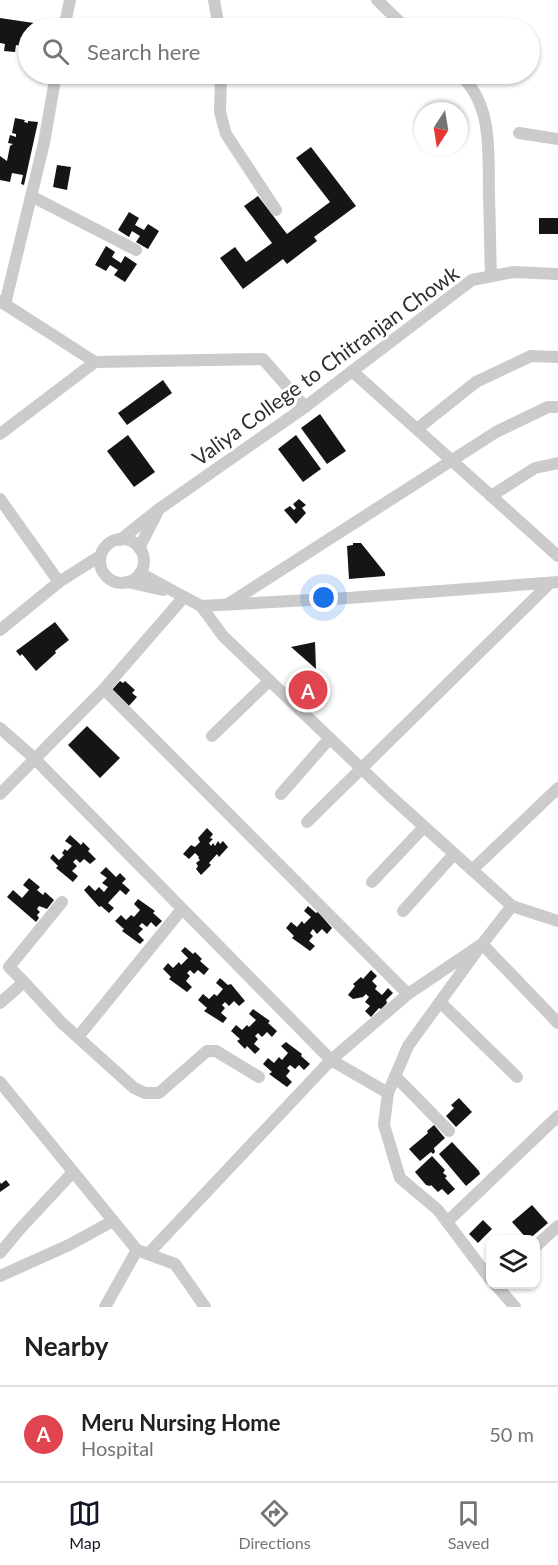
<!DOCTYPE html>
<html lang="en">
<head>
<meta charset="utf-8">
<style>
	:root { --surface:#fff; --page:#f2f2f2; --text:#202124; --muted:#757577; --line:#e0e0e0; --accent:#111827 }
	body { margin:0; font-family:Lato,sans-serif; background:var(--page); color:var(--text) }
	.controls { position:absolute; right:18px; bottom:18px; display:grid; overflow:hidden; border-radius:12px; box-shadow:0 2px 4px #0004 }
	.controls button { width:54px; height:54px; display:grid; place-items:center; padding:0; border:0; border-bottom:2px solid var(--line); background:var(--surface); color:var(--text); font:30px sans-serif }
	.compass { position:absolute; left:414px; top:102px; width:54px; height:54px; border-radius:50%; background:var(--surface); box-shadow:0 2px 4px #0004; rotate:192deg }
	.you { position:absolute; left:324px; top:598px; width:21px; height:21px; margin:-15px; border:4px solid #fff; border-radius:50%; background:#1a73e8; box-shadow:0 0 0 9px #1a73e833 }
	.badge { display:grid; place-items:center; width:39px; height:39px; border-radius:50%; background:var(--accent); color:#fff; font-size:20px; font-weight:700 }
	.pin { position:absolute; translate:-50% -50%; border:3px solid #fff; box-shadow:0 2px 6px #0006 }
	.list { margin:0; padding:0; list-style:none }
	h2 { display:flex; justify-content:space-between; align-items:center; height:78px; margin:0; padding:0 24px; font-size:26px }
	h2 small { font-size:20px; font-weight:400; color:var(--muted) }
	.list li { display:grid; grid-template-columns:39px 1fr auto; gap:18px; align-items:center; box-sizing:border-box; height:96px; padding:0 24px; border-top:2px solid var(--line) }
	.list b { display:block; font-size:22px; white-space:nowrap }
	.list p { margin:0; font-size:20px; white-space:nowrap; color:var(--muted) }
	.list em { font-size:20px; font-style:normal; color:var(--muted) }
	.icon { flex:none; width:33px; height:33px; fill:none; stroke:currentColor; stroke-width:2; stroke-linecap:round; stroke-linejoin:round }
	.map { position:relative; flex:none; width:558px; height:1307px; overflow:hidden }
	.search { position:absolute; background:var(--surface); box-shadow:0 2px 4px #0004; left:18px; right:18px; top:18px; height:66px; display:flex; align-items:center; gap:15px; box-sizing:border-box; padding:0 21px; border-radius:33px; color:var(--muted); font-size:22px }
	.sheet { height:174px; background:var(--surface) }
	nav { display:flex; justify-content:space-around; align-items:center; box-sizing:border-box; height:84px; border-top:2px solid var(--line); background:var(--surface); font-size:16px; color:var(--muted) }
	nav a { display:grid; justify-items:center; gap:3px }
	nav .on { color:var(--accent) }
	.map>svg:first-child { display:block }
</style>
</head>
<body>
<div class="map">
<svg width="558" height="1307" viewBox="0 0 558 1307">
	<rect width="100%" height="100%" fill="#fff"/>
	<g fill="#151515">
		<polygon points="0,18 54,26 54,28 28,28 28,47 16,45 15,52 4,51 5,44 0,43"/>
		<polygon points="15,118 25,120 24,122 28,123 28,121 38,122 24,185 21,184 23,175 12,173 10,182 0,180 0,156 7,161 10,146 13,144 8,143 10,135 16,137 16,134 12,133"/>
		<polygon points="311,147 356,206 314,237 317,241 287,264 283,259 243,289 220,258 235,247 246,262 272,243 244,206 258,196 287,234 330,202 296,158"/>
		<polygon points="57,165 71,167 67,190 53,187"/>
		<polygon points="129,212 139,218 135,225 144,230 148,224 159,231 148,249 136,242 140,236 132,231 129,237 118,230"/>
		<rect x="539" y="218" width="19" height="16"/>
		<polygon points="106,246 115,252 112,257 121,263 125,256 137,264 125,282 114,275 118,270 110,265 106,271 95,265"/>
		<polygon points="163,380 172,393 127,425 118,413"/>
		<polygon points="320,414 346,451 327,464 301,428"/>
		<polygon points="128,435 155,472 134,487 107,451"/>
		<polygon points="296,435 321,469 303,482 278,449"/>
		<polygon points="299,499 306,505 302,508 306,513 296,524 284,510 290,506 294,510 296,508 293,504"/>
		<polygon points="353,543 361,543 385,573 385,576 349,579 347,546 353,545"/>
		<polygon points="55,622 69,640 55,651 56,653 36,671 22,654 20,656 16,651"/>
		<polygon points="315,642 316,669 291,647"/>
		<polygon points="311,672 326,685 305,708 291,695"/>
		<polygon points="120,681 123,683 125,681 135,690 132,693 137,697 127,708 110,692"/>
		<polygon points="87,726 120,758 100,778 68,745"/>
		<polygon points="207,828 213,834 210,838 213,839 209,843 211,846 213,843 215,846 218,841 220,844 223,841 228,847 219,857 217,854 209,863 211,865 201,875 196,869 198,866 196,863 200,860 198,858 199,857 195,853 189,859 183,854 191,845 195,847 200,842 198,838"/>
		<polygon points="70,835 81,845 83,842 90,849 88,851 96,859 90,864 84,859 80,863 76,859 73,862 77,866 72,871 78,876 73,882 56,868 58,866 50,858 53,854 59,860 64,855 62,853 65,849 67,851 72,846 65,841"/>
		<polygon points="106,867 116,877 120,873 126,879 122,883 130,890 126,895 120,890 108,903 114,908 109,913 101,906 99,907 84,890 89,885 95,891 99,887 104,892 108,887 102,883 107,878 100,873"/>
		<polygon points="29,878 40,887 37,890 43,895 45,892 54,900 47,909 39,906 37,909 40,912 37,915 39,918 36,922 7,897 13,890 22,898 29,890 23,885"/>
		<polygon points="138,899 155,911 153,913 162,921 156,927 151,922 147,927 142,923 139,926 143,929 138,934 144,940 140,944 122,931 124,929 115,921 121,915 126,920 131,915 134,917 140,910 134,904"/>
		<polygon points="308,906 316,913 318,912 332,928 327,934 322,929 317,934 313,929 310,933 313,936 309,941 315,946 310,951 292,938 294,936 286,928 291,922 297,927 302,921 304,924 311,917 304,911"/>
		<polygon points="185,947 193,954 195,952 202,959 200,961 209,969 204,975 198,970 194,974 190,970 187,973 190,976 186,981 192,987 187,992 169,979 171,977 163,969 168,963 173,968 179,962 181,965 188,958 181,951"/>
		<polygon points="371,970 377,976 372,981 377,986 375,989 382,995 388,988 393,993 386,1000 387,1003 381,1009 379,1008 371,1017 365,1011 370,1006 365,1002 369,997 366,994 363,997 353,999 348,995 355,986 353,984 361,977 363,979"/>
		<polygon points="220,978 228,985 231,984 245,1001 239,1006 234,1001 229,1006 225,1002 222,1005 225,1008 221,1013 227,1018 223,1023 204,1011 207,1008 198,1000 203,994 209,999 214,994 217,996 223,989 216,983"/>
		<polygon points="253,1009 270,1021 268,1023 277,1031 272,1037 267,1032 262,1037 258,1033 255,1036 258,1039 254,1044 260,1049 255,1054 247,1046 245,1049 237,1041 240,1039 231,1031 236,1025 242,1030 247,1025 249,1027 256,1020 249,1014"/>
		<polygon points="286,1042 302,1054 301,1056 310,1064 304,1070 299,1065 295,1069 290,1065 287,1068 290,1071 286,1076 292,1082 287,1087 269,1074 272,1072 263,1064 268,1058 274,1063 279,1057 282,1060 288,1053 281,1046"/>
		<polygon points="459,1098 472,1112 456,1127 446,1116 454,1108 451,1105"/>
		<polygon points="434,1125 445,1138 434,1148 435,1152 433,1154 431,1152 420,1161 409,1149 428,1133 427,1131"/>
		<polygon points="452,1142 479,1171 480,1174 466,1186 439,1154"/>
		<polygon points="432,1156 445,1170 443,1173 447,1176 445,1178 455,1189 448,1195 442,1189 438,1192 431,1185 430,1186 426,1185 415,1172"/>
		<polygon points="6,1180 10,1185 0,1192 0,1182 1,1184"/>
		<polygon points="532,1205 548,1223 528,1240 512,1222"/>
		<polygon points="483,1220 492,1229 478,1243 469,1234"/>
	</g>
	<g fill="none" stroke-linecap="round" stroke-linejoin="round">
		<g stroke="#cbcbcb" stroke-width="12">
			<polyline points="214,0 219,28"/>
			<polyline points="377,0 406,28"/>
			<polyline points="64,28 70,0"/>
			<polyline points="221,74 220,112 226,134 276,210"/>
			<path d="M 459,74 C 494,104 488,155 489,197 C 490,223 490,250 491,276"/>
			<polyline points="519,133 558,139"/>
			<polyline points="31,196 136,250"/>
			<polyline points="0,301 95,362"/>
			<polyline points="5,304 44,143 56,74"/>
			<polyline points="352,371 558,556"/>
			<polyline points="417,429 476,382 531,356 558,357"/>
			<polyline points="0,434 95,362 263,359 305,407"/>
			<polyline points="491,496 535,468 558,463"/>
			<polyline points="0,499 59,582"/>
			<circle cx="122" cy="561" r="22"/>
			<polyline points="120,540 159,509 305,407 472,280 513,272 558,274"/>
			<polyline points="139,548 157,513"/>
			<polyline points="140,573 201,606 348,598 558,582"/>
			<polyline points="127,582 163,590"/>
			<polyline points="228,604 496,432 548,407 558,407"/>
			<polyline points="201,606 223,636 387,793 512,906 558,921"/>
			<polyline points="0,630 59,582 100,556"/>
			<polyline points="104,689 408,994"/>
			<polyline points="0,728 34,758 331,1060 388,1093"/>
			<polyline points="212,736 269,681"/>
			<polyline points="0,794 104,689 183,598"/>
			<polyline points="281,794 330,738"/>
			<polyline points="307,822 550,583"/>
			<polyline points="472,870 558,788"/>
			<polyline points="372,882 424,827"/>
			<polyline points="403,911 454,854"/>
			<polyline points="24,982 62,1023 134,1088 145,1093 159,1093 207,1051 216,1051 259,1077"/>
			<polyline points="440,1002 517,1077"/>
			<polyline points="0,1003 24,982 9,967 62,902"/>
			<polyline points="78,1037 182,909"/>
			<polyline points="395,1076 449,1131"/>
			<polyline points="0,1082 137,1250 175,1264 205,1307"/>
			<polyline points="447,1222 558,1116"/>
			<polyline points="536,1246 558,1226"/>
			<polyline points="0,1253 20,1229 73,1172"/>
			<polyline points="148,1254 331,1060 408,994 482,944 558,1023"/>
			<polyline points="0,1276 69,1245 113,1221"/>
			<polyline points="490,1279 438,1210 400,1178 384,1125 388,1093 408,1046 479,948 512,906"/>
			<polyline points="495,1284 515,1307"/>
			<polyline points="105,1307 137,1250"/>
		</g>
	</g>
	<g text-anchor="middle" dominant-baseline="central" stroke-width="6" stroke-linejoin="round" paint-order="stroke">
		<g font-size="21" fill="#2e2e2e" stroke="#fff">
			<text transform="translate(325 365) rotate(-36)">Valiya College to Chitranjan Chowk</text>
		</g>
	</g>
</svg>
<div class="controls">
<button><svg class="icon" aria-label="layers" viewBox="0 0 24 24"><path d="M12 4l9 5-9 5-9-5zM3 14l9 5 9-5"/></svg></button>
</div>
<svg class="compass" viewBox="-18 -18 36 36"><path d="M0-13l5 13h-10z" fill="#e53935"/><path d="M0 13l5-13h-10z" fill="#757577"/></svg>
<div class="you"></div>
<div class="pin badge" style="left:308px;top:690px;background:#e0444e">A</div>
<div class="search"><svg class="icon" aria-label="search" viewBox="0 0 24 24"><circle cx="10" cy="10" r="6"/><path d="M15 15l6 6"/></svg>Search here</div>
</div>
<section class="sheet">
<h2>Nearby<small></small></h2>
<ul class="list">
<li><span class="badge" style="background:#e0444e">A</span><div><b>Meru Nursing Home</b><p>Hospital</p></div><em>50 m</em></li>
</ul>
</section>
<nav>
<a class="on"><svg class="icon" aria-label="map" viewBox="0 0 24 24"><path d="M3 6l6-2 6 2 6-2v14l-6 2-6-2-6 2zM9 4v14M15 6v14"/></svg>Map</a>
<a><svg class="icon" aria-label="directions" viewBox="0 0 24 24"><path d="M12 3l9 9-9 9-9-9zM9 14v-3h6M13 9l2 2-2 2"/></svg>Directions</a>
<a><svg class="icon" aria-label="saved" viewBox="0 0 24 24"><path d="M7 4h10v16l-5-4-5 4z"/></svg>Saved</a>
</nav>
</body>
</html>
